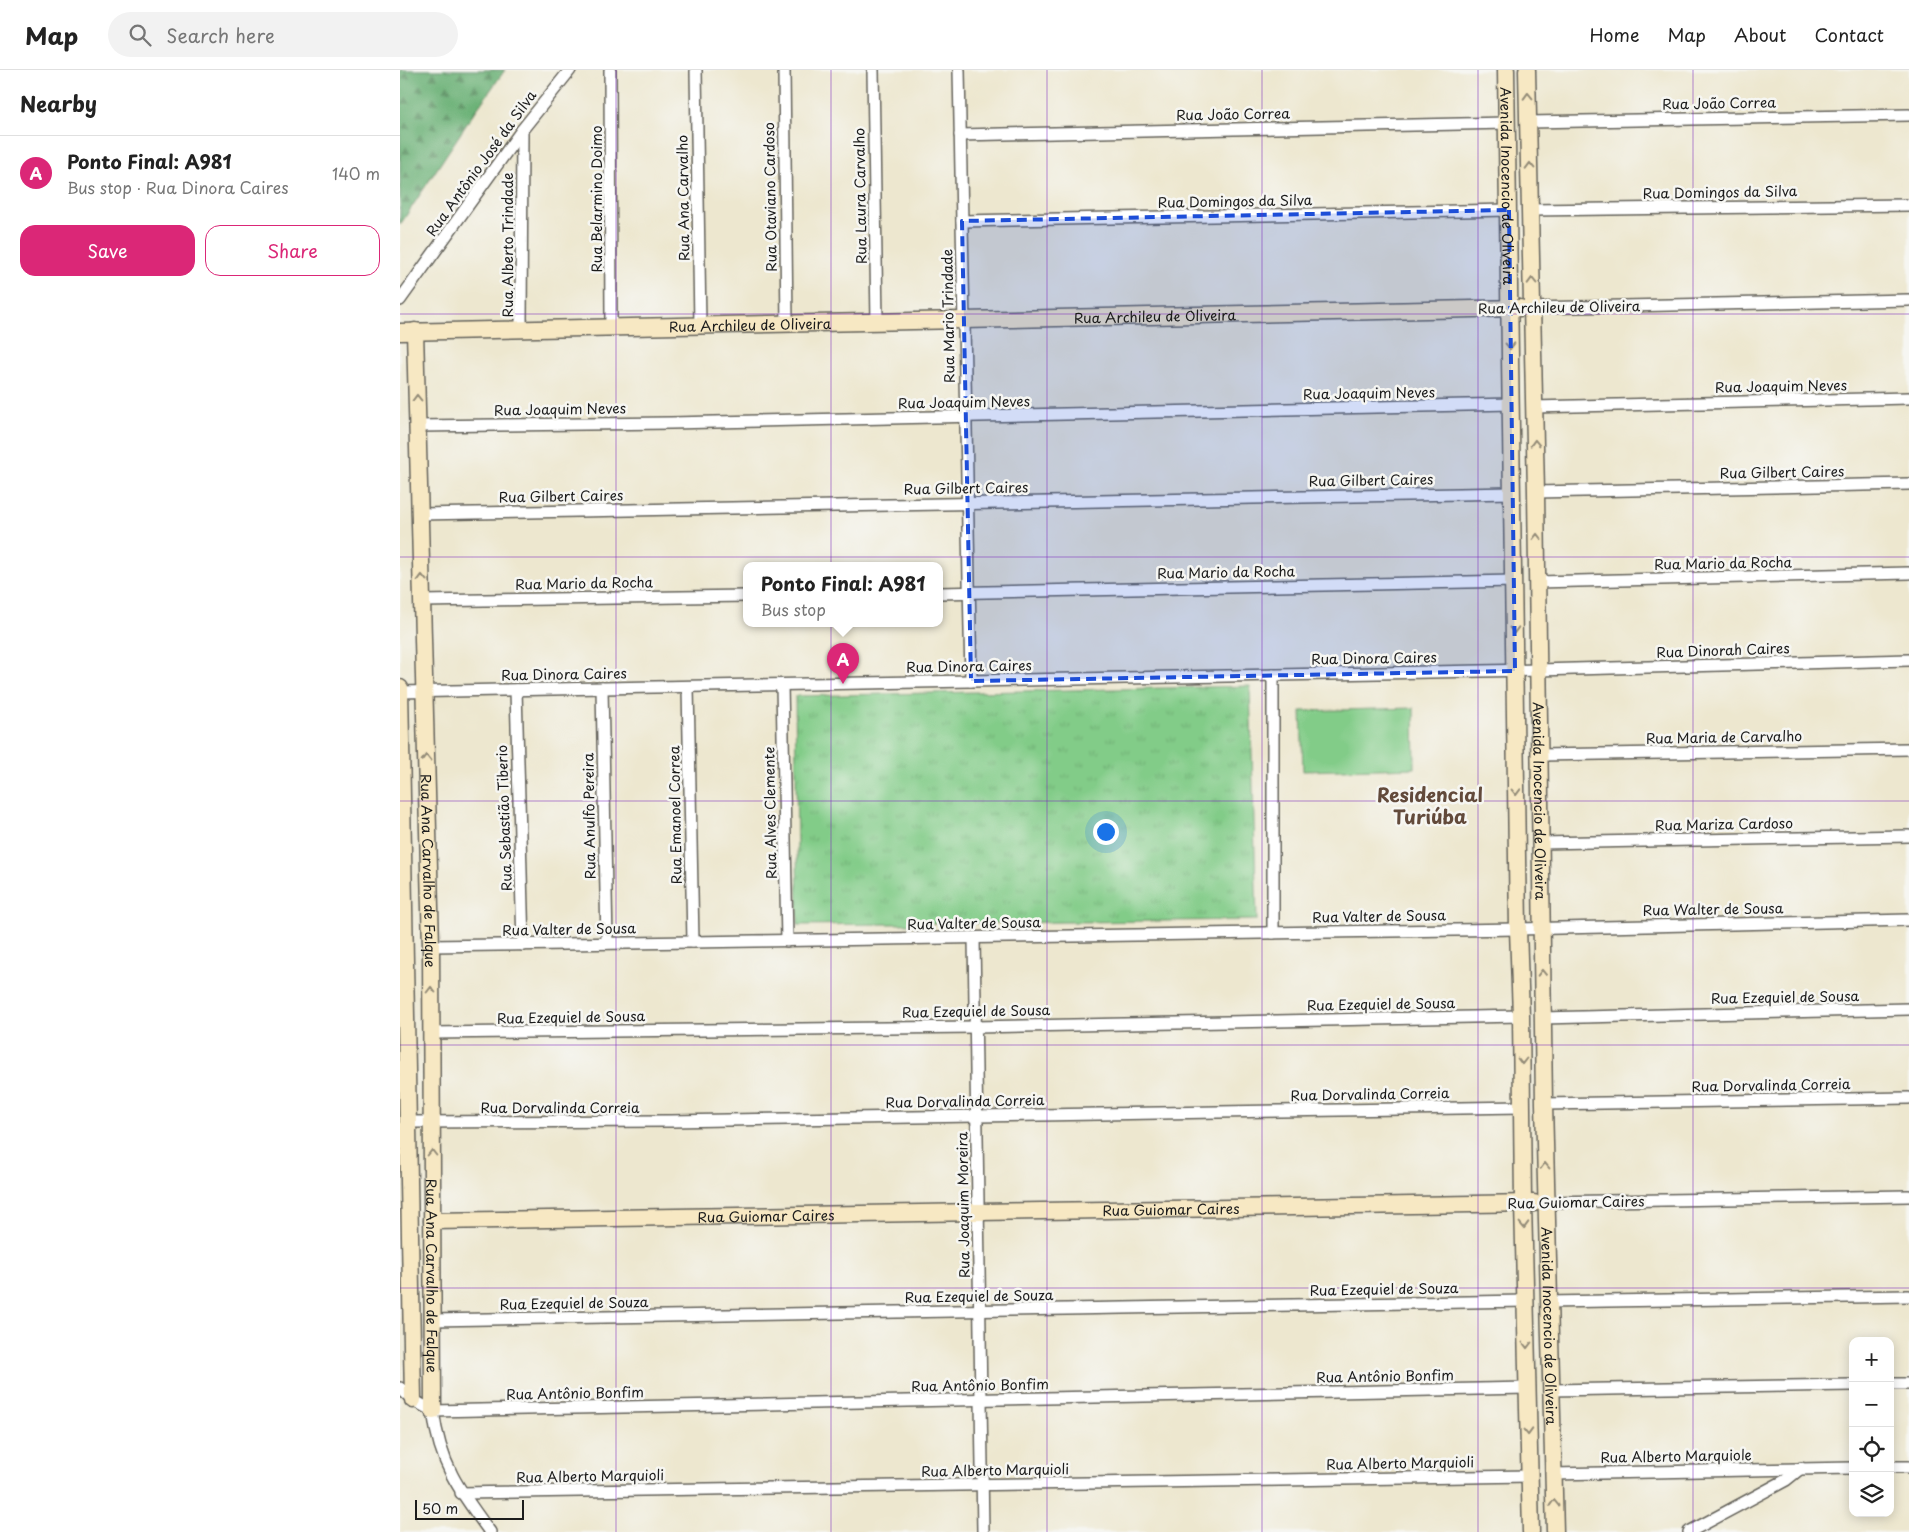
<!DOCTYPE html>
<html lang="en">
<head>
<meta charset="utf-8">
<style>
	:root { --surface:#fff; --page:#f2f2f2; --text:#222; --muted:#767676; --line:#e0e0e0; --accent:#db2777 }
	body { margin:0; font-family:"Playpen Sans",sans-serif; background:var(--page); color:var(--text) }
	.controls { position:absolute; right:15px; bottom:15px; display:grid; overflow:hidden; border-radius:10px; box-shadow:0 2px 12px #0003 }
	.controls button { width:45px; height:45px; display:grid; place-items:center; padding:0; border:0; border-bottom:1px solid var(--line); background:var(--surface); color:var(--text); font:25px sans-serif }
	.scale { position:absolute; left:15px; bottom:12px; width:109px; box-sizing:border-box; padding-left:5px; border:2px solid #1c1c1c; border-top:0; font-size:14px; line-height:18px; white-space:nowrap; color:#1c1c1c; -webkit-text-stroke:4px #f6f6f2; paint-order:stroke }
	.you { position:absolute; left:705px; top:761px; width:18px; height:18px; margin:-12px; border:4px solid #fff; border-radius:50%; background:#1a73e8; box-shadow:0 0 0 8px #1a73e833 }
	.badge { display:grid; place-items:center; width:32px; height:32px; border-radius:50%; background:var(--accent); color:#fff; font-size:16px; font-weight:700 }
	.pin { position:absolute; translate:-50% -41px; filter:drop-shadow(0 1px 2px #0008) }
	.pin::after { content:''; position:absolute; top:26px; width:18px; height:15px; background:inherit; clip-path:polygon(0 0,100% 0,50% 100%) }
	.popup { position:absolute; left:343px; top:492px; width:200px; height:65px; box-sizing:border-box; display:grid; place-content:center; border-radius:10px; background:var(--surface); filter:drop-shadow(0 1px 4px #0005); font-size:16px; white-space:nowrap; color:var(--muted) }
	.popup b { font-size:19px; color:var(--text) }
	.popup::after { content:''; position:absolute; left:50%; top:100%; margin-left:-10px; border:10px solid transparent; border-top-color:var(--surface) }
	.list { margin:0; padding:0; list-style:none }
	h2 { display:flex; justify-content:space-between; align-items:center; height:65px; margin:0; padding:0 20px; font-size:21px }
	h2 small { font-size:16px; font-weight:400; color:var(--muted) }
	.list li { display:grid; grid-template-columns:32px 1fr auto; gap:15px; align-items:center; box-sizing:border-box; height:75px; padding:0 20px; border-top:1px solid var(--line) }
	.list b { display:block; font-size:19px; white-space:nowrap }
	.list p { margin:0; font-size:16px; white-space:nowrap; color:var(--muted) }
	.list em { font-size:16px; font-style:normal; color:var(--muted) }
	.actions { display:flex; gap:10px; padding:15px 20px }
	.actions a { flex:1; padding:11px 0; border:1px solid var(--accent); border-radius:15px; text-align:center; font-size:18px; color:var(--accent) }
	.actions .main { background:var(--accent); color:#fff }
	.icon { flex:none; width:28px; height:28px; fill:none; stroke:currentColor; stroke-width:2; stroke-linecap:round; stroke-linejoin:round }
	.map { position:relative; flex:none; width:1509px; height:1462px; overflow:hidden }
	header { display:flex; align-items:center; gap:30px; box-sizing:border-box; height:70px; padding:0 25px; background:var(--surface); border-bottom:1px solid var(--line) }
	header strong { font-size:24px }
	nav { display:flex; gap:28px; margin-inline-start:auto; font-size:18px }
	.search { width:350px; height:45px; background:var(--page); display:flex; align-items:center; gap:12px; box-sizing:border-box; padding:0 18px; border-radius:28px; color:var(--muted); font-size:19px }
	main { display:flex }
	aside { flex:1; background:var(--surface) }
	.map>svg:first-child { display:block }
</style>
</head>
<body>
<header>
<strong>Map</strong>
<div class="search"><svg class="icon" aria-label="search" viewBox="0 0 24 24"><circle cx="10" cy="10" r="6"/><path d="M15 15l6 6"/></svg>Search here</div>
<nav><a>Home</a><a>Map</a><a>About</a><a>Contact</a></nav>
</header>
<main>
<aside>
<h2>Nearby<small></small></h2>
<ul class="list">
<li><span class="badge">A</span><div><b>Ponto Final: A981</b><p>Bus stop · Rua Dinora Caires</p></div><em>140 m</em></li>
</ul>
<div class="actions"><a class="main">Save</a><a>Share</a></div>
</aside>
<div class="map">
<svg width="1509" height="1462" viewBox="0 0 1509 1462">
	<defs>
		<pattern id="grass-tufts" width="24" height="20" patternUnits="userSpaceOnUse" patternTransform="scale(1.25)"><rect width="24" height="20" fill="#82cc88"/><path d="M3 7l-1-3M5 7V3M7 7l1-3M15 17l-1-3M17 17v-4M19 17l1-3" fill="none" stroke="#70af75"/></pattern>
		<pattern id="forest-firs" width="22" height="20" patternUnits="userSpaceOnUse" patternTransform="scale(1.25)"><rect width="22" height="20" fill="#69b074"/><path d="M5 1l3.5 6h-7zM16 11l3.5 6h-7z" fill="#568e5e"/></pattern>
	</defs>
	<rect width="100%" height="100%" fill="#f6f6f2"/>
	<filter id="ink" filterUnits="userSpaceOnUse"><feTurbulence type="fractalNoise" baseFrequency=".02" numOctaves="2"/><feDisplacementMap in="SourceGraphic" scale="10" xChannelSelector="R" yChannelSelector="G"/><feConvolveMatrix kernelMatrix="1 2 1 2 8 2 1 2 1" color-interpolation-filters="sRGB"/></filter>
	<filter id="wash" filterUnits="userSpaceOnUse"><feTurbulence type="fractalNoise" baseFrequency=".0096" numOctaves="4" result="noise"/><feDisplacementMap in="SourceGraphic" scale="20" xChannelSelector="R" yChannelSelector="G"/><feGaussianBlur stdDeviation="1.12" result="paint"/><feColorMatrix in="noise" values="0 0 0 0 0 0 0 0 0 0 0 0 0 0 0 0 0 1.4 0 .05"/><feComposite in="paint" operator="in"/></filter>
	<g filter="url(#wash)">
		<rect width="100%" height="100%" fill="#ede7cf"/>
		<polygon fill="url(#grass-tufts)" stroke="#4f7452" points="850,616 857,850 398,855 395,626"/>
		<polygon fill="url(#forest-firs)" stroke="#426648" points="0,0 105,0 70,49 0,155"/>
		<polygon fill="#82cc88" stroke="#4f7452" points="1014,638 1015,698 903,701 901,641"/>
	</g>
	<g filter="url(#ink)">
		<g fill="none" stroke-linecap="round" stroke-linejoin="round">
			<defs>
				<g id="street">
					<polyline points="210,0 211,257"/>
					<polyline points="296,0 300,255"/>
					<polyline points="384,0 387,254"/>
					<polyline points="473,0 477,252"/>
					<polyline points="559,0 571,611"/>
					<polyline points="1129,52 1509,45"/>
					<polyline points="560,65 1107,53"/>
					<polyline points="1131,140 1509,135"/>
					<polyline points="562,151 1109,140"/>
					<polyline points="0,230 122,60 170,0"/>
					<polyline points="1132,238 1509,230"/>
					<polyline points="121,259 122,60"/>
					<polyline points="1133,337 1509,328"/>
					<polyline points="18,356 271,353 1112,334"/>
					<polyline points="1136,422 1509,414"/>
					<polyline points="20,444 1112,423"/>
					<polyline points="1137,512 1509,503"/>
					<polyline points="539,523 1114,511"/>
					<polyline points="22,531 347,526"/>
					<polyline points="873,605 873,863"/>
					<polyline points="382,615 387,871"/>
					<polyline points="288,617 293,872"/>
					<polyline points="202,618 207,873"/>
					<polyline points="116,620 123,875"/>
					<polyline points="0,622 1138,600 1509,590"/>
					<polyline points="1140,685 1509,679"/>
					<polyline points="1141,773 1509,766"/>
					<polyline points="574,868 583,1462"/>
					<polyline points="31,876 1118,859 1509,850"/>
					<polyline points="1142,948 1509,939"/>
					<polyline points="31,963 576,957 1121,946"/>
					<polyline points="1144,1034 1509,1028"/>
					<polyline points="9,1052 271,1051 1122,1037"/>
					<polyline points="1146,1132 1509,1126"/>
					<polyline points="1148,1232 1509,1226"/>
					<polyline points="33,1250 1126,1231"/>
					<polyline points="1490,1314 1509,1314"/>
					<polyline points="0,1318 13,1330 33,1341 1127,1318"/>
					<polyline points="1150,1320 1453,1315"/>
					<path d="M 33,1341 C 40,1395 59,1420 90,1462"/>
					<polyline points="1490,1397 1509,1397"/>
					<polyline points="1153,1404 1453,1398"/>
					<polyline points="61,1423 1130,1406"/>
					<polyline points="1289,1462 1386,1410 1401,1398"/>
				</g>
				<g id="secondary">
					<path id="s1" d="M 1106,0 L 1118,859 L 1121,946 L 1123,1133 L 1131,1462"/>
					<path id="s2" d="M 1127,0 L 1136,422 L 1144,1034 L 1155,1462"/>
					<path id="s3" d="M 15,261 L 31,876 L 33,1341"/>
					<path id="s4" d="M 0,262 L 1120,238"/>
					<polyline points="0,618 13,1330"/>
					<path id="s5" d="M 32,1151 L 1134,1133"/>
				</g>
			</defs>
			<use href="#street" stroke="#65635b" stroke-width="14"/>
			<use href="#secondary" stroke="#65635b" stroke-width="19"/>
			<use href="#street" stroke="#fff" stroke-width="11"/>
			<use href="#secondary" stroke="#f7e8c3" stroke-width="16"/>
		</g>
		<defs><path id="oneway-chevron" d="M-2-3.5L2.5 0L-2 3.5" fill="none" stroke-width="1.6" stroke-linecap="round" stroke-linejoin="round" transform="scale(1.25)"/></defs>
		<g stroke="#948c78">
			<use href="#oneway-chevron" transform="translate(1128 26) rotate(-92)"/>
			<use href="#oneway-chevron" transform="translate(1130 96) rotate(-91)"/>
			<use href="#oneway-chevron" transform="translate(1132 211) rotate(-91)"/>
			<use href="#oneway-chevron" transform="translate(1110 276) rotate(89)"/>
			<use href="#oneway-chevron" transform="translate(17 328) rotate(-91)"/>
			<use href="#oneway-chevron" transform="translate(1135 373) rotate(-92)"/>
			<use href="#oneway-chevron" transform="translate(1137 467) rotate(-90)"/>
			<use href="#oneway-chevron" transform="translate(22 508) rotate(-91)"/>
			<use href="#oneway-chevron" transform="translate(1114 560) rotate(89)"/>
			<use href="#oneway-chevron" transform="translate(26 688) rotate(-91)"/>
			<use href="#oneway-chevron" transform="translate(1116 722) rotate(89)"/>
			<use href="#oneway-chevron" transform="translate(1142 903) rotate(-91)"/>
			<use href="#oneway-chevron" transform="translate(31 920) rotate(-90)"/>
			<use href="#oneway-chevron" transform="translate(1122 991) rotate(90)"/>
			<use href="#oneway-chevron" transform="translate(32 1083) rotate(-90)"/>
			<use href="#oneway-chevron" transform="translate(1145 1096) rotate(-91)"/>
			<use href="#oneway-chevron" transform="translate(1124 1155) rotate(88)"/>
			<use href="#oneway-chevron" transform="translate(1127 1275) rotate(90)"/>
			<use href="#oneway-chevron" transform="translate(1128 1362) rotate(88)"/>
			<use href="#oneway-chevron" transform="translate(1154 1433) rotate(-92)"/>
		</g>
	</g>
	<path fill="#1d4ed8" fill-opacity="0.2" stroke="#1d4ed8" stroke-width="4" stroke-dasharray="10 6" stroke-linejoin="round" d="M 1109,140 L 1115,601 L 571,611 L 562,151 Z"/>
	<path fill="none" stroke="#7b2cbf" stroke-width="1" stroke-opacity="0.55" d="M 216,0 L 216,1462M 431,0 L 431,1462M 647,0 L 647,1462M 862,0 L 862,1462M 1078,0 L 1078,1462M 1293,0 L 1293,1462M 0,244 L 1509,244M 0,487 L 1509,487M 0,731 L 1509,731M 0,975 L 1509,975M 0,1218 L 1509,1218"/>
	<g text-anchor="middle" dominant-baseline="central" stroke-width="5" stroke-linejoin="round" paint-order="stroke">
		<g font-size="14" fill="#1c1c1c" stroke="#f6f6f2">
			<text transform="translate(1319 33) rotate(-1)">Rua João Correa</text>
			<text transform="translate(833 44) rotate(-1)">Rua João Correa</text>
			<text transform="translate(81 93) rotate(-54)">Rua Antônio José da Silva</text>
			<text stroke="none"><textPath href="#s1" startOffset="116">Avenida Inocencio de Oliveira</textPath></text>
			<text transform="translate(1320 122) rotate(-1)">Rua Domingos da Silva</text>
			<text transform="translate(460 126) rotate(-91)">Rua Laura Carvalho</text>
			<text transform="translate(370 127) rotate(-91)">Rua Otaviano Cardoso</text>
			<text transform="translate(283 128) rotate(-91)">Rua Ana Carvalho</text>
			<text transform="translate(196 129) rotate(-90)">Rua Belarmino Doimo</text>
			<text transform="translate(835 131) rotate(-1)">Rua Domingos da Silva</text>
			<text transform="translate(107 175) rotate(-90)">Rua Alberto Trindade</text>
			<text transform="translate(1159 237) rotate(-1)">Rua Archileu de Oliveira</text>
			<text transform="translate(548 246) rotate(-91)">Rua Mario Trindade</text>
			<text stroke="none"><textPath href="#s4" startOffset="755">Rua Archileu de Oliveira</textPath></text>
			<text stroke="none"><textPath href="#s4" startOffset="350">Rua Archileu de Oliveira</textPath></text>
			<text transform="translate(1381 316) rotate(-1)">Rua Joaquim Neves</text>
			<text transform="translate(969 323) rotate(-1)">Rua Joaquim Neves</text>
			<text transform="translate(564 332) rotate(-1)">Rua Joaquim Neves</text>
			<text transform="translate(160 339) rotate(-1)">Rua Joaquim Neves</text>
			<text transform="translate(1382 402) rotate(-1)">Rua Gilbert Caires</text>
			<text transform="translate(971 410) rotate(-1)">Rua Gilbert Caires</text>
			<text transform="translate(566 418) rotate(-1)">Rua Gilbert Caires</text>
			<text transform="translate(161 426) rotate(-1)">Rua Gilbert Caires</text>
			<text transform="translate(1323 493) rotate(-1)">Rua Mario da Rocha</text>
			<text transform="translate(826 502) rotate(-1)">Rua Mario da Rocha</text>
			<text transform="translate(184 513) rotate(-1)">Rua Mario da Rocha</text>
			<text transform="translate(1323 580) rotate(-2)">Rua Dinorah Caires</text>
			<text transform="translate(974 588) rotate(-1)">Rua Dinora Caires</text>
			<text transform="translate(569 596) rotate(-1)">Rua Dinora Caires</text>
			<text transform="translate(164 604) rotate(-1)">Rua Dinora Caires</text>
			<text transform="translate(1324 667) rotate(-1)">Rua Maria de Carvalho</text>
			<text stroke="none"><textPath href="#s2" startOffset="731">Avenida Inocencio de Oliveira</textPath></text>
			<text transform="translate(370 743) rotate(-91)">Rua Alves Clemente</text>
			<text transform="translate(275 745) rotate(-91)">Rua Emanoel Correa</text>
			<text transform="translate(189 746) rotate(-91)">Rua Anulfo Pereira</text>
			<text transform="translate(104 748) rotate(-92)">Rua Sebastião Tiberio</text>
			<text transform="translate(1324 754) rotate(-1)">Rua Mariza Cardoso</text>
			<text stroke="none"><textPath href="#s3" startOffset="540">Rua Ana Carvalho de Falque</textPath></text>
			<text transform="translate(1313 839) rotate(-1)">Rua Walter de Sousa</text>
			<text transform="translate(979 846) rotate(-1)">Rua Valter de Sousa</text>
			<text transform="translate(574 853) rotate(-1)">Rua Valter de Sousa</text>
			<text transform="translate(169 859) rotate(-1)">Rua Valter de Sousa</text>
			<text transform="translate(1385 927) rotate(-1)">Rua Ezequiel de Sousa</text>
			<text transform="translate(981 934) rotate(-1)">Rua Ezequiel de Sousa</text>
			<text transform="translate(576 941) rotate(-1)">Rua Ezequiel de Sousa</text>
			<text transform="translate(171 947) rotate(-1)">Rua Ezequiel de Sousa</text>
			<text transform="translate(1371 1015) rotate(-1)">Rua Dorvalinda Correia</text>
			<text transform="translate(970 1024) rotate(-1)">Rua Dorvalinda Correia</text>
			<text transform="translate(565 1031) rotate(-1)">Rua Dorvalinda Correia</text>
			<text x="160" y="1037">Rua Dorvalinda Correia</text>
			<text transform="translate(1176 1132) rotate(-1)">Rua Guiomar Caires</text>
			<text transform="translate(563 1135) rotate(-91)">Rua Joaquim Moreira</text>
			<text stroke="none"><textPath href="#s5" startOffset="739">Rua Guiomar Caires</textPath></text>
			<text stroke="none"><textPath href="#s5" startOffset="334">Rua Guiomar Caires</textPath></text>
			<text stroke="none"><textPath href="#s3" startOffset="945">Rua Ana Carvalho de Falque</textPath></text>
			<text transform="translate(984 1219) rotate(-1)">Rua Ezequiel de Souza</text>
			<text transform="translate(579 1226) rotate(-1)">Rua Ezequiel de Souza</text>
			<text transform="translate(174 1233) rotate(-1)">Rua Ezequiel de Souza</text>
			<text stroke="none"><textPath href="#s2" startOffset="1256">Avenida Inocencio de Oliveira</textPath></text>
			<text transform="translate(985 1306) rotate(-1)">Rua Antônio Bonfim</text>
			<text transform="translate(580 1315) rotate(-1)">Rua Antônio Bonfim</text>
			<text transform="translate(175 1323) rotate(-1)">Rua Antônio Bonfim</text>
			<text transform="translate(1276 1386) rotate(-1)">Rua Alberto Marquiole</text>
			<text transform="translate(1000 1393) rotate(-1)">Rua Alberto Marquioli</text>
			<text transform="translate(595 1400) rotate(-1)">Rua Alberto Marquioli</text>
			<text transform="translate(190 1406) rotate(-1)">Rua Alberto Marquioli</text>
		</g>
		<g font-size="19" font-weight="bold" fill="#624a3b" stroke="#f6f6f2">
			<text x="1030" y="724">Residencial<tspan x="1030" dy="22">Turiúba</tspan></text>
		</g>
	</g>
</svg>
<div class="controls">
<button>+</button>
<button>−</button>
<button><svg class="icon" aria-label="locate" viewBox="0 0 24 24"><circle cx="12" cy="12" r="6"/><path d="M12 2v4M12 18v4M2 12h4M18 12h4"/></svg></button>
<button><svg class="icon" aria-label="layers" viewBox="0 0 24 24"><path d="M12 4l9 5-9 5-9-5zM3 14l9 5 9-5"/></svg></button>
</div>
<div class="scale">50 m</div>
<div class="you"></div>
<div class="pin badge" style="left:443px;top:614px">A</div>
<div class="popup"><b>Ponto Final: A981</b>Bus stop</div>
</div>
</main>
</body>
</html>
